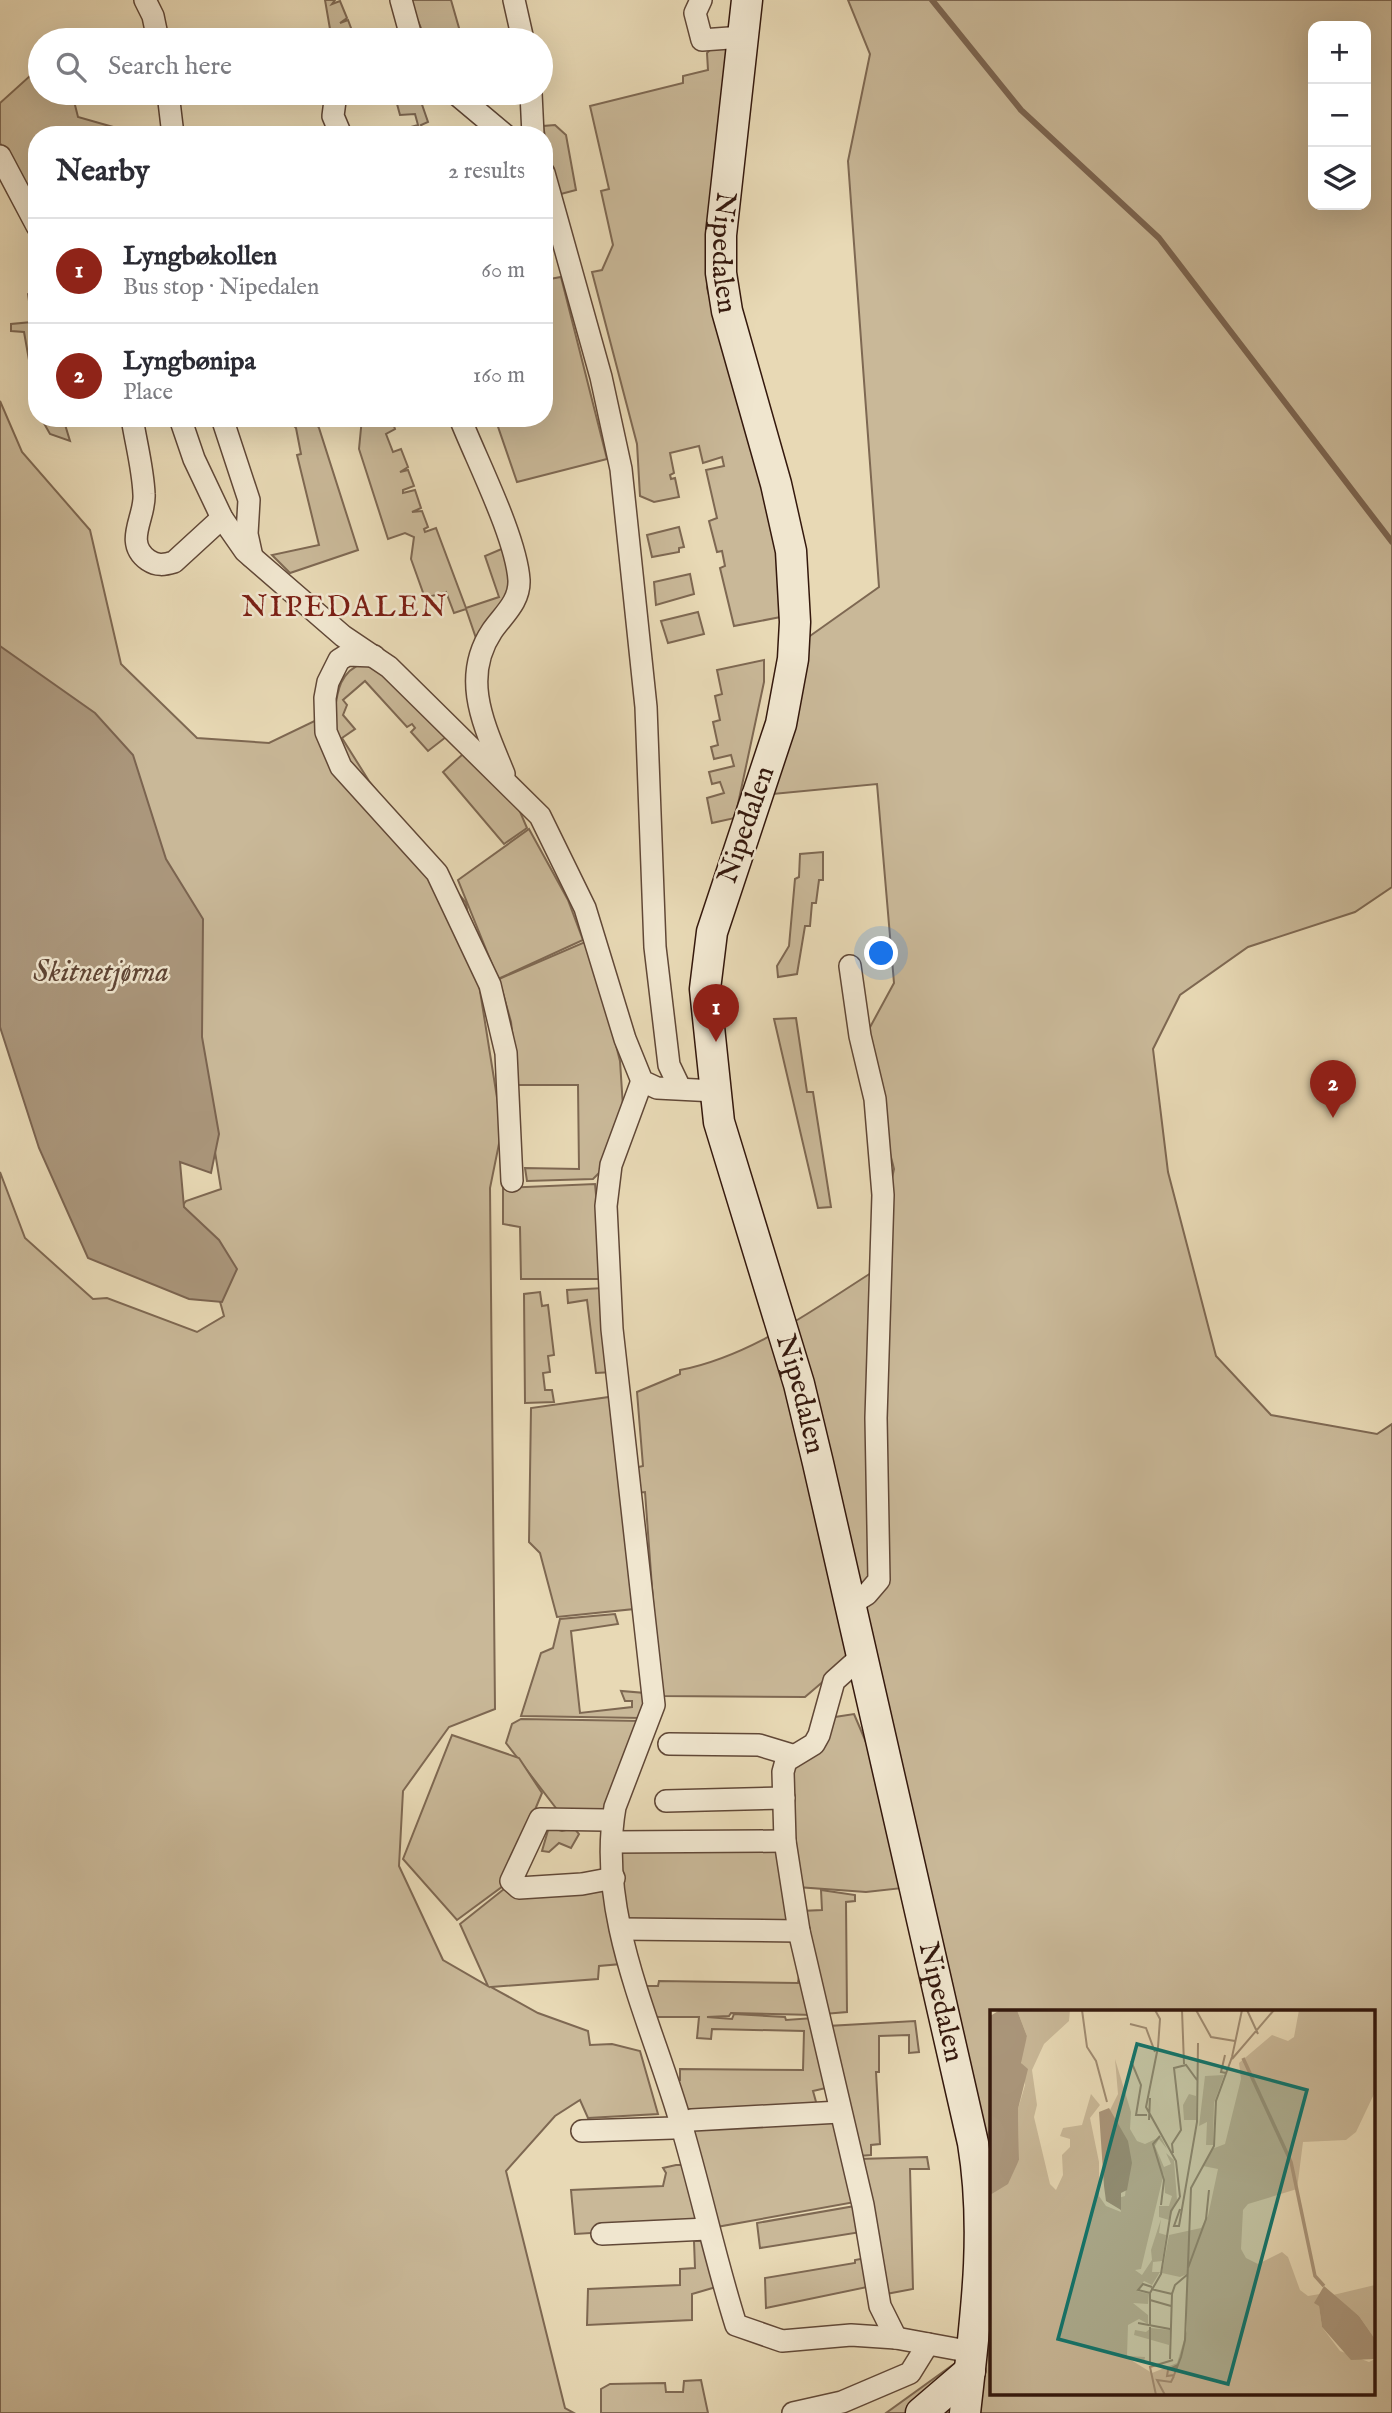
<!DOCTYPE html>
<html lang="en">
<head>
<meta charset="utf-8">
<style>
	:root { --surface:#fff; --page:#f2f2f3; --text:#2b2b33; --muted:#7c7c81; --line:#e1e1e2; --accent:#8f2418 }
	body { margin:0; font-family:"IM FELL English",serif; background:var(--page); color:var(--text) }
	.controls { position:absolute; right:21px; top:21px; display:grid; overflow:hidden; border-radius:14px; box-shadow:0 7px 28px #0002 }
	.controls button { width:63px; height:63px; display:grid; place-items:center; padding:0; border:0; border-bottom:2px solid var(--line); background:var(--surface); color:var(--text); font:35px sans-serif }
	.you { position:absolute; left:882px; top:954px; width:24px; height:24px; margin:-18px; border:5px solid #fff; border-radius:50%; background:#1a73e8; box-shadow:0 0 0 10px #1a73e833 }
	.badge { display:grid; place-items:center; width:46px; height:46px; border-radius:50%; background:var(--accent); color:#fff; font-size:23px; font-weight:700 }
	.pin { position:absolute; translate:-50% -58px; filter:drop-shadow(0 2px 4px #0008) }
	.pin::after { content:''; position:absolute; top:37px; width:24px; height:21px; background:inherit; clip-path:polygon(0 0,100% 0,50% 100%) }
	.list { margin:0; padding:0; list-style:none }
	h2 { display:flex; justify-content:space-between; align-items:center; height:91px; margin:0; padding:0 28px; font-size:30px }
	h2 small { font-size:23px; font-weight:400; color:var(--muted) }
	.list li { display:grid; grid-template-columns:46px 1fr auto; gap:21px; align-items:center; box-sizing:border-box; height:105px; padding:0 28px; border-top:2px solid var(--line) }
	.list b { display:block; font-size:26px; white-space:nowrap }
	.list p { margin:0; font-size:23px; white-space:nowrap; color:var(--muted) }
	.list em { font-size:23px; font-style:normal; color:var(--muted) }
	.icon { flex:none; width:38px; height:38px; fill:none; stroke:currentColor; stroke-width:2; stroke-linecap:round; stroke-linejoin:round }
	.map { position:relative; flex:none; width:1392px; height:2413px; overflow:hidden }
	.search { position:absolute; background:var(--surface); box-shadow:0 7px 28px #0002; left:28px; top:28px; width:525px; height:77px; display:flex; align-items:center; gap:18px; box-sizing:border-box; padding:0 24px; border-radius:38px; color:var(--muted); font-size:26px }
	.panel { position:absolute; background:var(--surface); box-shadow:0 7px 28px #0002; left:28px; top:126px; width:525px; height:301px; border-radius:28px }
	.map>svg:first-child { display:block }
</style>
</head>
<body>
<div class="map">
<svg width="1392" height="2413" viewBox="0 0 1392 2413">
	<rect width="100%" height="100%" fill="#e8d9b5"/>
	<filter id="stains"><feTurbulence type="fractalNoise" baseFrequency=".00286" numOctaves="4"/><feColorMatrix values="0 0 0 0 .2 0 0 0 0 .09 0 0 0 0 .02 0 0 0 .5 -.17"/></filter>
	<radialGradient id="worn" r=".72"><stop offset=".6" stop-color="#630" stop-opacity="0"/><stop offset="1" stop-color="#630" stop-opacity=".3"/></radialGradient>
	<g fill="#c9b898" stroke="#7e6852" stroke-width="2" fill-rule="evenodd">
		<polygon points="325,0 335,0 332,4 340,1 347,18 340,23 348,20 354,36 345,40 322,40 320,34 330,29"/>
		<polygon points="409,0 451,0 461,35 450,40 426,40"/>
		<path d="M 848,0 L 1392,0 L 1392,887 L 1355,912 L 1248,947 L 1180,995 L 1153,1049 L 1168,1172 L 1216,1356 L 1271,1415 L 1377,1434 L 1392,1424 L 1392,2413 L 886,2413 L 965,2356 L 971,2082 L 860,1650 L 805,1697 L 660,1696 L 645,1492 L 636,1493 L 634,1468 L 643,1466 L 637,1392 L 680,1374 L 680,1370 C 751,1356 811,1311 871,1273 L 894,1169 L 862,1042 L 894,983 L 877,784 L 752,796 L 793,648 L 879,587 L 848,161 L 870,54 ZM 1313,26 L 1366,26 L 1366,205 L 1313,205 ZM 991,2012 L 1373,2012 L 1373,2394 L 991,2394 Z"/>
		<polygon points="714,45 730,49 731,56 707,288 781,551 786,616 734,626 720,568 725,566 722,551 717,552 709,521 717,518 706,470 724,466 722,457 703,463 699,446 670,453 674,473 670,475 671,479 675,478 679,497 654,502 640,496 637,444 592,272 602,270 613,245 601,191 609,189 590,106 683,83 683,76 708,70 707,53"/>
		<polygon points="40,71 40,93 72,93 78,117 113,127 120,135 37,135 37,211 0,143 0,103 31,75"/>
		<polygon points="394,93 418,93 428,122 421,125 425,135 413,135 411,127 418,125 415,114 400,115"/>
		<polygon points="555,125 566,135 576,190 557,195 543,126"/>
		<polygon points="561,277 607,459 517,482 495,418 544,418 544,280"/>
		<polygon points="37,289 37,405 24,332 11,331 11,324 32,322 28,294"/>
		<path d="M 0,401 L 22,452 L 90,530 L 121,664 L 197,738 L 269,743 L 327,715 L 333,723 C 337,698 336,673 363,663 L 384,675 L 446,737 L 428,751 L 411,732 L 415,728 L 412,724 L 407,727 L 365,681 L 343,700 L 347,705 L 343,715 L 355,729 L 342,738 L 369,781 L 466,903 L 502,1129 L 490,1188 L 495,1709 L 449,1727 L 403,1791 L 399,1866 L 443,1960 L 488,1986 L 460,1924 L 504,1889 L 515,1891 L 604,1884 L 621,1964 L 599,1966 L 598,1979 L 491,1987 L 538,2013 L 588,2031 L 590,2045 L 612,2044 L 640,2051 L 658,2114 L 588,2118 L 580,2100 L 555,2116 L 506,2171 L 565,2408 L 574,2413 L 0,2413 L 0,1172 L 25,1238 L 93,1299 L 107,1298 L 197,1332 L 224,1316 L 208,1258 L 172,1218 L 186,1201 L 221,1189 L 197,1040 L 0,677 Z"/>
		<polygon points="41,418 63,418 70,441 50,434"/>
		<polygon points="287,418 313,418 319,428 358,550 290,573 272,555 319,545 297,455 301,454 296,428"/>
		<path d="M 362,418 L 391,418 L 395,429 L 386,434 L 393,452 L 401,449 L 408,467 L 400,472 L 408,470 L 414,486 L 403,490 L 403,493 L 415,490 L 421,508 L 412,512 L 422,511 L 428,527 L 424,529 L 425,532 L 436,528 L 466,608 L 499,597 L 485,556 L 504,548 C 516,598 506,601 477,641 L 466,609 L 454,613 L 446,592 L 425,598 L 411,559 L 414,537 L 405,533 L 388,539 L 359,449 Z"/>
		<polygon points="679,527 684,547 679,548 679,552 652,557 647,535"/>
		<polygon points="690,574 694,594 656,605 654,582"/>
		<polygon points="698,612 704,634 668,643 661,621"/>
		<polygon points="764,660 764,682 735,818 712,823 707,798 724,793 720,782 712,784 709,772 734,766 731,755 714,759 711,747 718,745 713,722 720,720 715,696 722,694 717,670"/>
		<polygon points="463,754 518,807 527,828 504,844 443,772"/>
		<polygon points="529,829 568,900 583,940 498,979 458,880"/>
		<polygon points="823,852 823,880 819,880 816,903 812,903 810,926 805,926 797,974 778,977 777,966 789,946 795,879 799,877 800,854"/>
		<polygon points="585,942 604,998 620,1061 623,1107 603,1169 593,1179 527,1181 525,1168 579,1169 578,1085 518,1085 511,1022 499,979"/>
		<polygon points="796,1018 807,1092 813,1092 831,1207 818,1208 774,1019"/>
		<polygon points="595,1184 604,1279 521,1279 520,1227 503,1224 503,1188"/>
		<polygon points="604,1288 613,1372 596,1373 587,1300 568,1303 567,1290"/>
		<polygon points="540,1292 542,1306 548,1305 554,1355 548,1356 550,1372 543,1373 545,1390 552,1390 554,1402 525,1403 524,1294"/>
		<polygon points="616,1396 634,1609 557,1617 540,1553 529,1542 531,1408"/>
		<polygon points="615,1614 618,1624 571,1631 580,1713 632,1707 632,1701 625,1701 621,1691 645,1693 641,1718 521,1716 541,1653 553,1648 560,1619"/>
		<polygon points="854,1714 874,1761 903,1888 866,1892 797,1887 791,1775 794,1766 835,1717"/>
		<polygon points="521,1719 642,1721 604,1811 559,1812 506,1743 512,1724"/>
		<polygon points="452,1735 519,1758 542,1793 503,1886 457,1920 403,1859"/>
		<polygon points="549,1827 562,1831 574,1828 579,1834 571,1848 559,1843 549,1852 542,1851"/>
		<polygon points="623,1849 783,1849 793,1921 633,1925 623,1914 619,1855"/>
		<polygon points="821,1890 855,1895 855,1901 846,1902 847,2012 824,2014 801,1911 822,1910"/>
		<polygon points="799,1976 814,2015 731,2013 729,2016 707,2017 732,2019 734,2014 785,2017 786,2020 814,2018 830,2087 813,2091 818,2109 684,2109 672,2081 680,2080 680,2069 803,2070 804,2031 712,2029 711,2039 697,2038 699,2017 654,2017 646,1986 658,1986 659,1981 798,1983"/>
		<polygon points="915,2021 919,2052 909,2053 909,2035 879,2036 879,2072 876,2072 880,2144 871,2145 871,2155 859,2156 828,2026"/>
		<polygon points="837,2118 855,2202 711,2228 692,2125"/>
		<polygon points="927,2157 929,2169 910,2169 913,2289 886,2294 858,2159"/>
		<polygon points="676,2165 688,2165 699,2216 690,2227 575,2234 571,2190 663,2186 666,2173 663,2168"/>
		<polygon points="855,2206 861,2232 760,2248 757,2223"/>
		<polygon points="694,2241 704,2241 716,2287 692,2294 692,2320 587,2325 588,2289 680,2285 680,2269 695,2268"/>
		<polygon points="866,2258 872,2286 766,2308 765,2278 855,2263 855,2260"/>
		<polygon points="701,2380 708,2413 601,2413 601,2389 610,2384 665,2383 666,2392 683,2392 684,2381"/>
	</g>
	<polygon fill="#ab977c" stroke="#7b6450" stroke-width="2" points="0,646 95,713 133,755 166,859 203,919 202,1037 219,1134 211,1173 180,1162 184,1207 219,1240 237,1269 222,1302 189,1299 88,1258 39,1148 0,1027"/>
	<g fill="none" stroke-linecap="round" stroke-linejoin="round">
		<polyline stroke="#7b6450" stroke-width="6" points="932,0 1021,110 1159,238 1392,542"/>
		<defs>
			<g id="street">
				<polyline points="145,0 153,16 158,40"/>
				<polyline points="401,0 412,40"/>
				<polyline points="514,0 523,40"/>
				<polyline points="701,0 695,13 702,40 743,37"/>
				<polyline points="168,93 173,135"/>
				<polyline points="336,93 333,116 341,135"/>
				<polyline points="455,93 505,135"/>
				<polyline points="531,93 533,135"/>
				<polyline points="0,156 37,226"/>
				<polyline points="544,173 601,377 621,469 646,707 655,947 669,1065 680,1088"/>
				<path d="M 132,418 C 136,443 143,469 144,494 C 146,517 123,542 148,560 C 157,566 164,565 174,562 L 222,518"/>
				<polyline points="180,418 194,459 222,518 245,551 343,636 389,667 540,816 585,908 625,1039 642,1081 657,1088 715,1091"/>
				<polyline points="222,418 249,500 247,534 252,557"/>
				<path d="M 460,418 C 477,461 516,537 519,580 C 520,602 503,615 492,631 C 460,679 485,727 504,774"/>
				<polyline points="374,656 347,655 339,660 328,682 325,698 326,732 341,767 437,873 490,985 506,1053 512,1181"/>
				<polyline points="850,966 860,1036 875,1099 883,1195 876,1418 879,1580 867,1594 851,1604"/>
				<path d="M 642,1081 L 611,1165 L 606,1206 L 612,1329 L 654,1705 L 615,1807 C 596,1915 652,2023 681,2124 C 701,2191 715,2259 736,2325 L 782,2341 L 851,2335 L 896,2338 L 972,2352"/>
				<polyline points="862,1656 834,1681 819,1735 814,1744 786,1761 783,1772 785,1841 799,1931 863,2205 880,2306 896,2338"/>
				<polyline points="669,1744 759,1745 792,1755"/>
				<polyline points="666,1801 784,1798"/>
				<polyline points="612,1824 605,1820 540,1819 511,1881 519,1888 582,1884 614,1878"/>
				<polyline points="613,1842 785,1841"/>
				<polyline points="621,1929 799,1931"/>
				<polyline points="582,2131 673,2128 692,2120 840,2112"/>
				<polyline points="602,2234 707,2229"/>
				<polyline points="793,2413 842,2402 910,2373 928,2344"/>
			</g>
			<g id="secondary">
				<path id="s1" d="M 747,0 L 721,235 L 721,273 L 727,311 L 776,484 L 791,551 L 795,622 L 793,659 L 781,724 L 712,932 L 705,989 L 719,1122 L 799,1384 L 818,1463 L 973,2143 C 988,2234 975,2322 965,2413"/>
				<polyline points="921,2413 970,2371"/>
			</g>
		</defs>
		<use href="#street" stroke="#614837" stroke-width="24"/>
		<use href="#secondary" stroke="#34180d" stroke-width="33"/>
		<use href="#street" stroke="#f0e6cf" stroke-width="21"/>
		<use href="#secondary" stroke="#f0e6cf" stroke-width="30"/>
	</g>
	<g text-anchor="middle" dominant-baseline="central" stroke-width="5" stroke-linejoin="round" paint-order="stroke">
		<g font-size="28" fill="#34180d" stroke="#f0e6cf">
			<text stroke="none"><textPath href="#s1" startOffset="254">Nipedalen</textPath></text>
			<text transform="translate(747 825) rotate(-71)">Nipedalen</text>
			<text stroke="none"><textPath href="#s1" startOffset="1430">Nipedalen</textPath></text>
			<text stroke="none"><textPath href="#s1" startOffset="2054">Nipedalen</textPath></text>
		</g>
		<g font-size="30" letter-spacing="2" fill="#7a1f14" stroke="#f0e6cf">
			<text x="345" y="608">NIPEDALEN</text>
		</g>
		<g font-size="30" font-style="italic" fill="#5e4434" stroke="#f0e6cf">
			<text x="101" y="973">Skitnetjørna</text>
		</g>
	</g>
	<g transform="translate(990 2010)">
		<rect width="385" height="385" fill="#e8d9b5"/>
		<path d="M 27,0 L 80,0 L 79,11 L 54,34 L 42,60 L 47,95 L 44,107 L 60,174 L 66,180 L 73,165 L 72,145 L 80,137 L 80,129 L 70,126 L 73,118 L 92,115 L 101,84 L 110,95 L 100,108 L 109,152 L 109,186 L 116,196 L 131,202 L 128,188 L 135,186 L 137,168 L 117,106 L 128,84 L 125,49 L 141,102 L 140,119 L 147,131 L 155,134 L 170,127 L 172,129 L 177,139 L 169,129 L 165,136 L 174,157 L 181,154 L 176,143 L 184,150 L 187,190 L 179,210 L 169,207 L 169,196 L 179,196 L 182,186 L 175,183 L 174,163 L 151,259 L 145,260 L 152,265 L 162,250 L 161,240 L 171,209 L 169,223 L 176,225 L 172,251 L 163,252 L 162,262 L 170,262 L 162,275 L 154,271 L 147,281 L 159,284 L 158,294 L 143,293 L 158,305 L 158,314 L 149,309 L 138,315 L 137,346 L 155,347 L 154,353 L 141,350 L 162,363 L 187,353 L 197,320 L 197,264 L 190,267 L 172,263 L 179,225 L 211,218 L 218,206 L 228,159 L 213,156 L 222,139 L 235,134 L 251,69 L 249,53 L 282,25 L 298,31 L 304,27 L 309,0 L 385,0 L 385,82 L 366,122 L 356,130 L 313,132 L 307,179 L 258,194 L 253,200 L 251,239 L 256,248 L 268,254 L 292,242 L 298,247 L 310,280 L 318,286 L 330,284 L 325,292 L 329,295 L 332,317 L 350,341 L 379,352 L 385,349 L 385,385 L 0,385 L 0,184 L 14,174 L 29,150 L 28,99 L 35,75 L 30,46 L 37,26 ZM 234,65 L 224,93 L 223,135 L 216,135 L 217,112 L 209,116 L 215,66 ZM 199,84 L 206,86 L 206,110 L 194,110 L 193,95 ZM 385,275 L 385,329 L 369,306 L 343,285 ZM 161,318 L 180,320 L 179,335 L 144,325 L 145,320 L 156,322 Z" fill="#c9b898"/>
		<path d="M 10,0 L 27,0 L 37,26 L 31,53 L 38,59 L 28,99 L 29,150 L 18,174 L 0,185 L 0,6 ZM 119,98 L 138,131 L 142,153 L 137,180 L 131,183 L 131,200 L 116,191 L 114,176 L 109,102 ZM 334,276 L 369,306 L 385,329 L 385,349 L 361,350 L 332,317 L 329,296 L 324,293 Z" fill="#ab977c"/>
		<path fill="none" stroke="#ab977c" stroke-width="3.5" d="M 253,48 L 301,152 L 325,266 L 334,276"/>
		<path fill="none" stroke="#a08c72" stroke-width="2" d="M 92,0 L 97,37 L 106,51 L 117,92M 165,0 L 170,9 L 168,37 L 156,97 L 186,151 L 190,187M 192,0 L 194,54M 206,0 L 221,27 L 245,31M 257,0 L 268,24M 140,14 L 156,18 L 165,42M 235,45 L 231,62 L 236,63M 242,49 L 284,0M 141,51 L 151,75 L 146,105 L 157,105M 159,110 L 160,88M 170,126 L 163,134 L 174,170 L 171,195M 183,143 L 182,134 L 191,120 L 184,58 L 196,55 L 207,70M 190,199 L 184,216 L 189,216 L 207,112 L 208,33M 198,258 L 216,209 L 219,180M 161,279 L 182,284M 160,283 L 148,280 L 153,274 L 162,277M 160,290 L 181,296M 148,313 L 180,319M 180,349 L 182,284 L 185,275 L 198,264M 160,353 L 160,283 L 171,264 L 181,201 L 190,187M 188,355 L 178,360 L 177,366 L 184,365 L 191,347 L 195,330 L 201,178 L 224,136 L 226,91 L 242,47 L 252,0M 166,385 L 160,357 L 183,350M 175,385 L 167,370 L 181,372 L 184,366"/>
		<path fill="#0f766e" fill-opacity="0.15" stroke="#0f766e" stroke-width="3.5" d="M 147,34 L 317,80 L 238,374 L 68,329 Z"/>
		<rect width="385" height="385" fill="none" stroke="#34180d" stroke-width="3.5"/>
	</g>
	<rect width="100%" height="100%" filter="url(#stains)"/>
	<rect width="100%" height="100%" fill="url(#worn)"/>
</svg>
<div class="controls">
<button>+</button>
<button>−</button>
<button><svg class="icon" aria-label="layers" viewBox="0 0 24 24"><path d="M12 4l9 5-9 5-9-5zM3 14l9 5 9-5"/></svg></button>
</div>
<div class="you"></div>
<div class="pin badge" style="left:716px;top:1042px">1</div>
<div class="pin badge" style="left:1333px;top:1118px">2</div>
<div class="search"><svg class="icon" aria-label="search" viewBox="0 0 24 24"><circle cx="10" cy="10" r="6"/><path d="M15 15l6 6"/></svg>Search here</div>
<section class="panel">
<h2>Nearby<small>2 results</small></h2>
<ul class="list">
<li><span class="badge">1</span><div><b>Lyngbøkollen</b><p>Bus stop · Nipedalen</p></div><em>60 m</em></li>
<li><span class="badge">2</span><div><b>Lyngbønipa</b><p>Place</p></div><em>160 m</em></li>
</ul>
</section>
</div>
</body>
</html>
